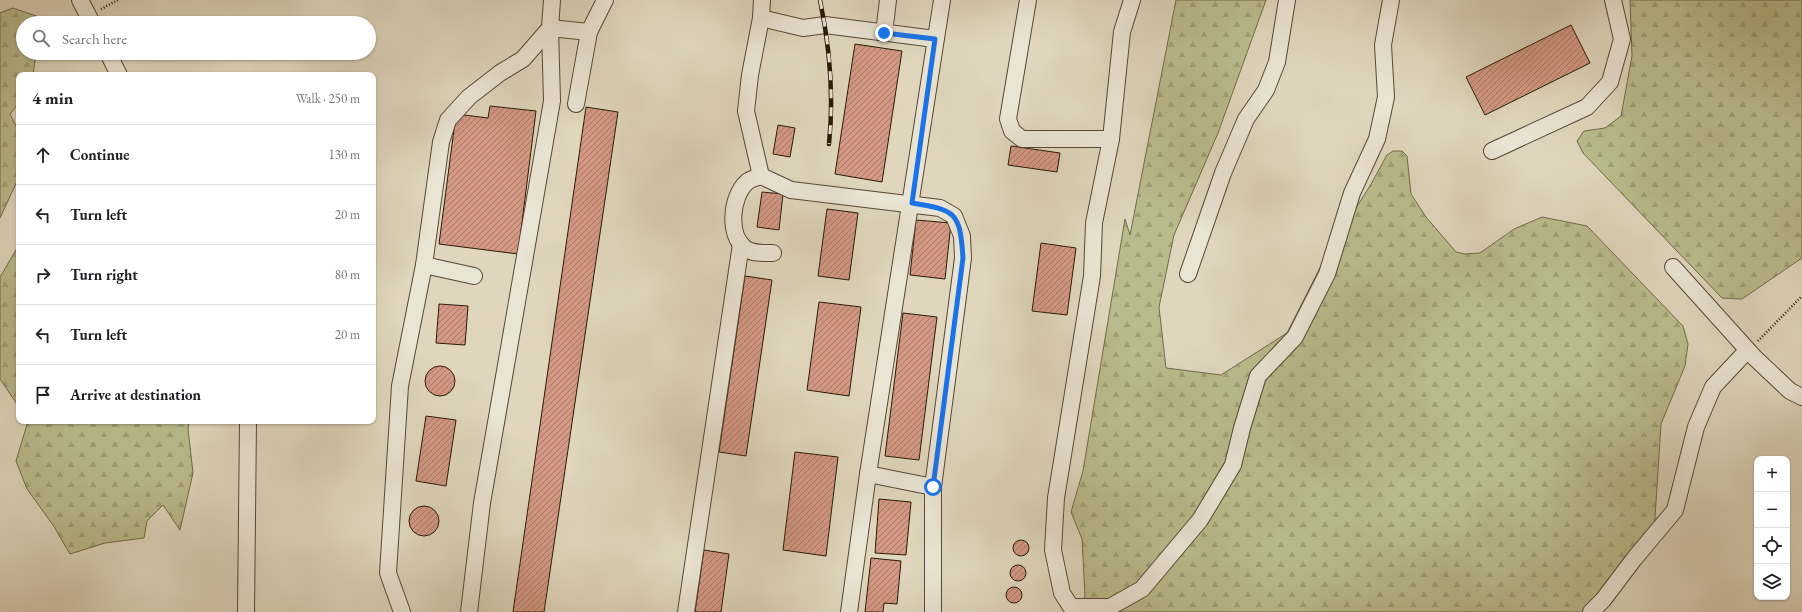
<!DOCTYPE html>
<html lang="en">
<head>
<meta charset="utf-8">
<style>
	:root { --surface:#fff; --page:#f6f6f6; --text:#202124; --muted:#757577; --line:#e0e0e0 }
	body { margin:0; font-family:"EB Garamond",serif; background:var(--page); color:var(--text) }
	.controls { position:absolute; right:12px; bottom:12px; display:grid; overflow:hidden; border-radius:8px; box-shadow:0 1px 3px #0004 }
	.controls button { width:36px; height:36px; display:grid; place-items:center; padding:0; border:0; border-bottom:1px solid var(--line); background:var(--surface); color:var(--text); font:20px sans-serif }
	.stop { position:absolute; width:12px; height:12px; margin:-9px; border:3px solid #1a73e8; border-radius:50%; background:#fff }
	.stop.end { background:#1a73e8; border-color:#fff; box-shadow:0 1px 4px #0008 }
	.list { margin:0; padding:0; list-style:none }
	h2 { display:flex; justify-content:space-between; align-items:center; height:52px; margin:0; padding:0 16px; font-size:17px }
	h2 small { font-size:13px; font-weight:400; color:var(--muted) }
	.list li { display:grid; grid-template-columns:26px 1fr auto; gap:12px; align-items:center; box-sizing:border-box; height:60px; padding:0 16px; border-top:1px solid var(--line) }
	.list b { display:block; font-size:15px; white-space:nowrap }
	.list em { font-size:13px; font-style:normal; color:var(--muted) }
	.icon { flex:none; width:22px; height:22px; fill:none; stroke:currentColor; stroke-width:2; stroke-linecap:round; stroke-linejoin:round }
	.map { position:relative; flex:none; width:1802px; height:612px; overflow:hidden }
	.search { position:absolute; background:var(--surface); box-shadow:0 1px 3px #0004; left:16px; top:16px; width:360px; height:44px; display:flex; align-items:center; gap:10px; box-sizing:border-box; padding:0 14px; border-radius:22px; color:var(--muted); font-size:15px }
	.panel { position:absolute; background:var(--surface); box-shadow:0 1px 3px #0004; left:16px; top:72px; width:360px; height:352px; border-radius:8px }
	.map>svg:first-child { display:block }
</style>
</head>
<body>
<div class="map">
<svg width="1802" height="612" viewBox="0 0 1802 612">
	<defs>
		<pattern id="forest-firs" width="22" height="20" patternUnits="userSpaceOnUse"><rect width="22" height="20" fill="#babb8c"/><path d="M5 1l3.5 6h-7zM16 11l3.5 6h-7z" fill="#a0a077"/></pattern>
		<pattern id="building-hatch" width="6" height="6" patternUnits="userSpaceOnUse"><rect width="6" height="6" fill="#d39883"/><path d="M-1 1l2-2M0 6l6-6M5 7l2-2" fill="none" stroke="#ab7b69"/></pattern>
	</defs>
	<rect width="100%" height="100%" fill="#dfd6bd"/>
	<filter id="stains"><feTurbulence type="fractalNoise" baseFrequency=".005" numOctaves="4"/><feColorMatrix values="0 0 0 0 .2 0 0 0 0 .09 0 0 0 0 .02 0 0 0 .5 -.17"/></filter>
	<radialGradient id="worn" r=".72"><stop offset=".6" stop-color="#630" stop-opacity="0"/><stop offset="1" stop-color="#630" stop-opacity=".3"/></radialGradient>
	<g fill="url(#forest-firs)" stroke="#726a49">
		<polygon points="1176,0 1266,0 1218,133 1174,235 1159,307 1166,368 1221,375 1287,333 1328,252 1370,186 1387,155 1393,151 1402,151 1407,156 1411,194 1426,217 1456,252 1465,254 1480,253 1514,229 1542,217 1587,226 1683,326 1688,344 1685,366 1661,424 1654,533 1594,612 1080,612 1085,596 1082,539 1071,512 1083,471 1125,219 1130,235"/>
		<polygon points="1630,0 1802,0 1802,258 1742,299 1722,298 1583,153 1577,141 1584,131 1605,128 1621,116 1632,56"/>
		<polygon points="13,8 42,18 41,23 23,23 23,53 36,53 33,75 19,75 19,103 10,114 19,132 19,177 0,218 0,13"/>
		<polygon points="19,245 19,407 0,379 0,277"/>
		<polygon points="28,421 189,421 188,429 193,473 180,530 163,505 147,521 144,538 105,543 70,554 53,525 27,489 16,461"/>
	</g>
	<g fill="url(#building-hatch)" stroke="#2a1a06">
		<polygon points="1571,25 1590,63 1485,115 1466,77"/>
		<polygon points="855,44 902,51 882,182 835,174"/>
		<polygon points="490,106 536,111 518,254 439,244 456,114 488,118"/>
		<polygon points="586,107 618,112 544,612 513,612"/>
		<polygon points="778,125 795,128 790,157 773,154"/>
		<polygon points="1011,146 1060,153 1057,172 1008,165"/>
		<polygon points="762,192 783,194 779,230 757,227"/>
		<polygon points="827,209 858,213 849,280 818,276"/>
		<polygon points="916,220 951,223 945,279 910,275"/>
		<polygon points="1041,243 1076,248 1067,315 1032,311"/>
		<polygon points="745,276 772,280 746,456 719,452"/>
		<polygon points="819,302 861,307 849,396 807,390"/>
		<polygon points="439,304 468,306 465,345 436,343"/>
		<polygon points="903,313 937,317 919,460 885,456"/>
		<circle cx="440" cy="381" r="15"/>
		<polygon points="426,416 456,420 446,486 416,481"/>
		<polygon points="795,452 838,457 826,556 783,550"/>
		<polygon points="879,499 911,502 906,555 875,553"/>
		<circle cx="424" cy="521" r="15"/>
		<circle cx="1021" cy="548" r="8"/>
		<polygon points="704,550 729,554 721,612 695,612"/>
		<polygon points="871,558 901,561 897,604 884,603 883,612 865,612"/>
		<circle cx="1018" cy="573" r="8"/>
		<circle cx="1014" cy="595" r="8"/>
	</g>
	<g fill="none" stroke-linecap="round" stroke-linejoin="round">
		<defs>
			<g id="minor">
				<polyline points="80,0 92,23"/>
				<polyline points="762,0 761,18 803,28 825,25 935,39"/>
				<polyline points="1028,0 1008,119 1012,131 1022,139 1111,139 1122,32 1132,0"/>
				<polyline points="761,18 750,75 746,111 761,176 791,190 940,208 954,216 962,236 963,258 933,487 868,474"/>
				<polyline points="884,33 888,0"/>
				<polyline points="108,53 119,75"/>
				<polyline points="576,104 589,32 605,0"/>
				<polyline points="1111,139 1094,223 1092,276 1056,498 1053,550 1062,593 1071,607 1110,607 1142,589 1200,520 1233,465 1242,428 1258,376 1295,337 1327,274 1352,193 1377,139 1386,97 1383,45 1391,0"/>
				<polyline points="1492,151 1587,107 1610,82 1622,39 1613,0"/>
				<path d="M 761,176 C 756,178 750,179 747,182 C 731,196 727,236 746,249 C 754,254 764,253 773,253"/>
				<polyline points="1673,267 1754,357 1790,391 1802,397"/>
				<polyline points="1188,274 1223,173 1246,119 1266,90 1277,62 1287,0"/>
				<polyline points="474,276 424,265 441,142 448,120 469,97 500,73 523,59 550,28 589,32"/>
				<polyline points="933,487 933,612"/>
				<polyline points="246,612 248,421"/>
				<polyline points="402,612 388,573 400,386 424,265"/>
				<polyline points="469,612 482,503 552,101 550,28 552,0"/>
				<polyline points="686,612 741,244"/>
				<polyline points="849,612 868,474 942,0"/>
				<polyline points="1591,612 1603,600 1634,559 1675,510 1696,427 1713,387 1743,355"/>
			</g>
		</defs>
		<use href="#minor" stroke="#574934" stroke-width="18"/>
		<g stroke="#2a1a06" stroke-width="2.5" stroke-dasharray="1 2" stroke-linecap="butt">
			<polyline points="101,9 118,0"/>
			<polyline points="1758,341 1802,296"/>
		</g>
		<use href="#minor" stroke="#eae4d4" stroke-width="16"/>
		<defs>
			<path id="rail" d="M 820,0 C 830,48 834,95 829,144"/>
		</defs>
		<use href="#rail" stroke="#2a1a06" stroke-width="4.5"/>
		<use href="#rail" stroke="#eae4d4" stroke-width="3" stroke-dasharray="9" stroke-linecap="butt"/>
	</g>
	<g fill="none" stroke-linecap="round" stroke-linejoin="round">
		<path stroke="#1a73e8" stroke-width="5" d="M 884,33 L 935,39 L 912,203 C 956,210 960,212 963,258 L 933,487"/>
	</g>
	<rect width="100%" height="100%" filter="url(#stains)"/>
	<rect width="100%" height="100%" fill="url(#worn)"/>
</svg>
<div class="controls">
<button>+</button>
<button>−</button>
<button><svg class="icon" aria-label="locate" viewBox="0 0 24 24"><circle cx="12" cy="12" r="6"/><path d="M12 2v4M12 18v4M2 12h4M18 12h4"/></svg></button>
<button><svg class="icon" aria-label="layers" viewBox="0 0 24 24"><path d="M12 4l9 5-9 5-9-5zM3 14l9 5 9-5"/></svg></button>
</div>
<div class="stop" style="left:933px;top:487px"></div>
<div class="stop end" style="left:884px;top:33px"></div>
<div class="search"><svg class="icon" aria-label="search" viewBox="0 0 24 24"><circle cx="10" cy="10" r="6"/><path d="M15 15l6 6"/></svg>Search here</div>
<section class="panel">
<h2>4 min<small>Walk · 250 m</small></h2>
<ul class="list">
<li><svg class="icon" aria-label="ahead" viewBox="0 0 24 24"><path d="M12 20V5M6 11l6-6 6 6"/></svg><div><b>Continue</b></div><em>130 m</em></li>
<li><svg class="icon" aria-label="left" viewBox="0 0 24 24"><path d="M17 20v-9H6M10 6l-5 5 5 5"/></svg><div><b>Turn left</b></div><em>20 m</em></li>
<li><svg class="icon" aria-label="right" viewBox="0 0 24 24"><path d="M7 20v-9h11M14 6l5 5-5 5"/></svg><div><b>Turn right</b></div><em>80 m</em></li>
<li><svg class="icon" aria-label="left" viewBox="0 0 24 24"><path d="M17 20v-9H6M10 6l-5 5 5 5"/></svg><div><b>Turn left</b></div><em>20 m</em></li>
<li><svg class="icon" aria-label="arrive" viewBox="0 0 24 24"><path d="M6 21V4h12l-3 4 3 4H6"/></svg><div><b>Arrive at destination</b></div></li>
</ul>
</section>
</div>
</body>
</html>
